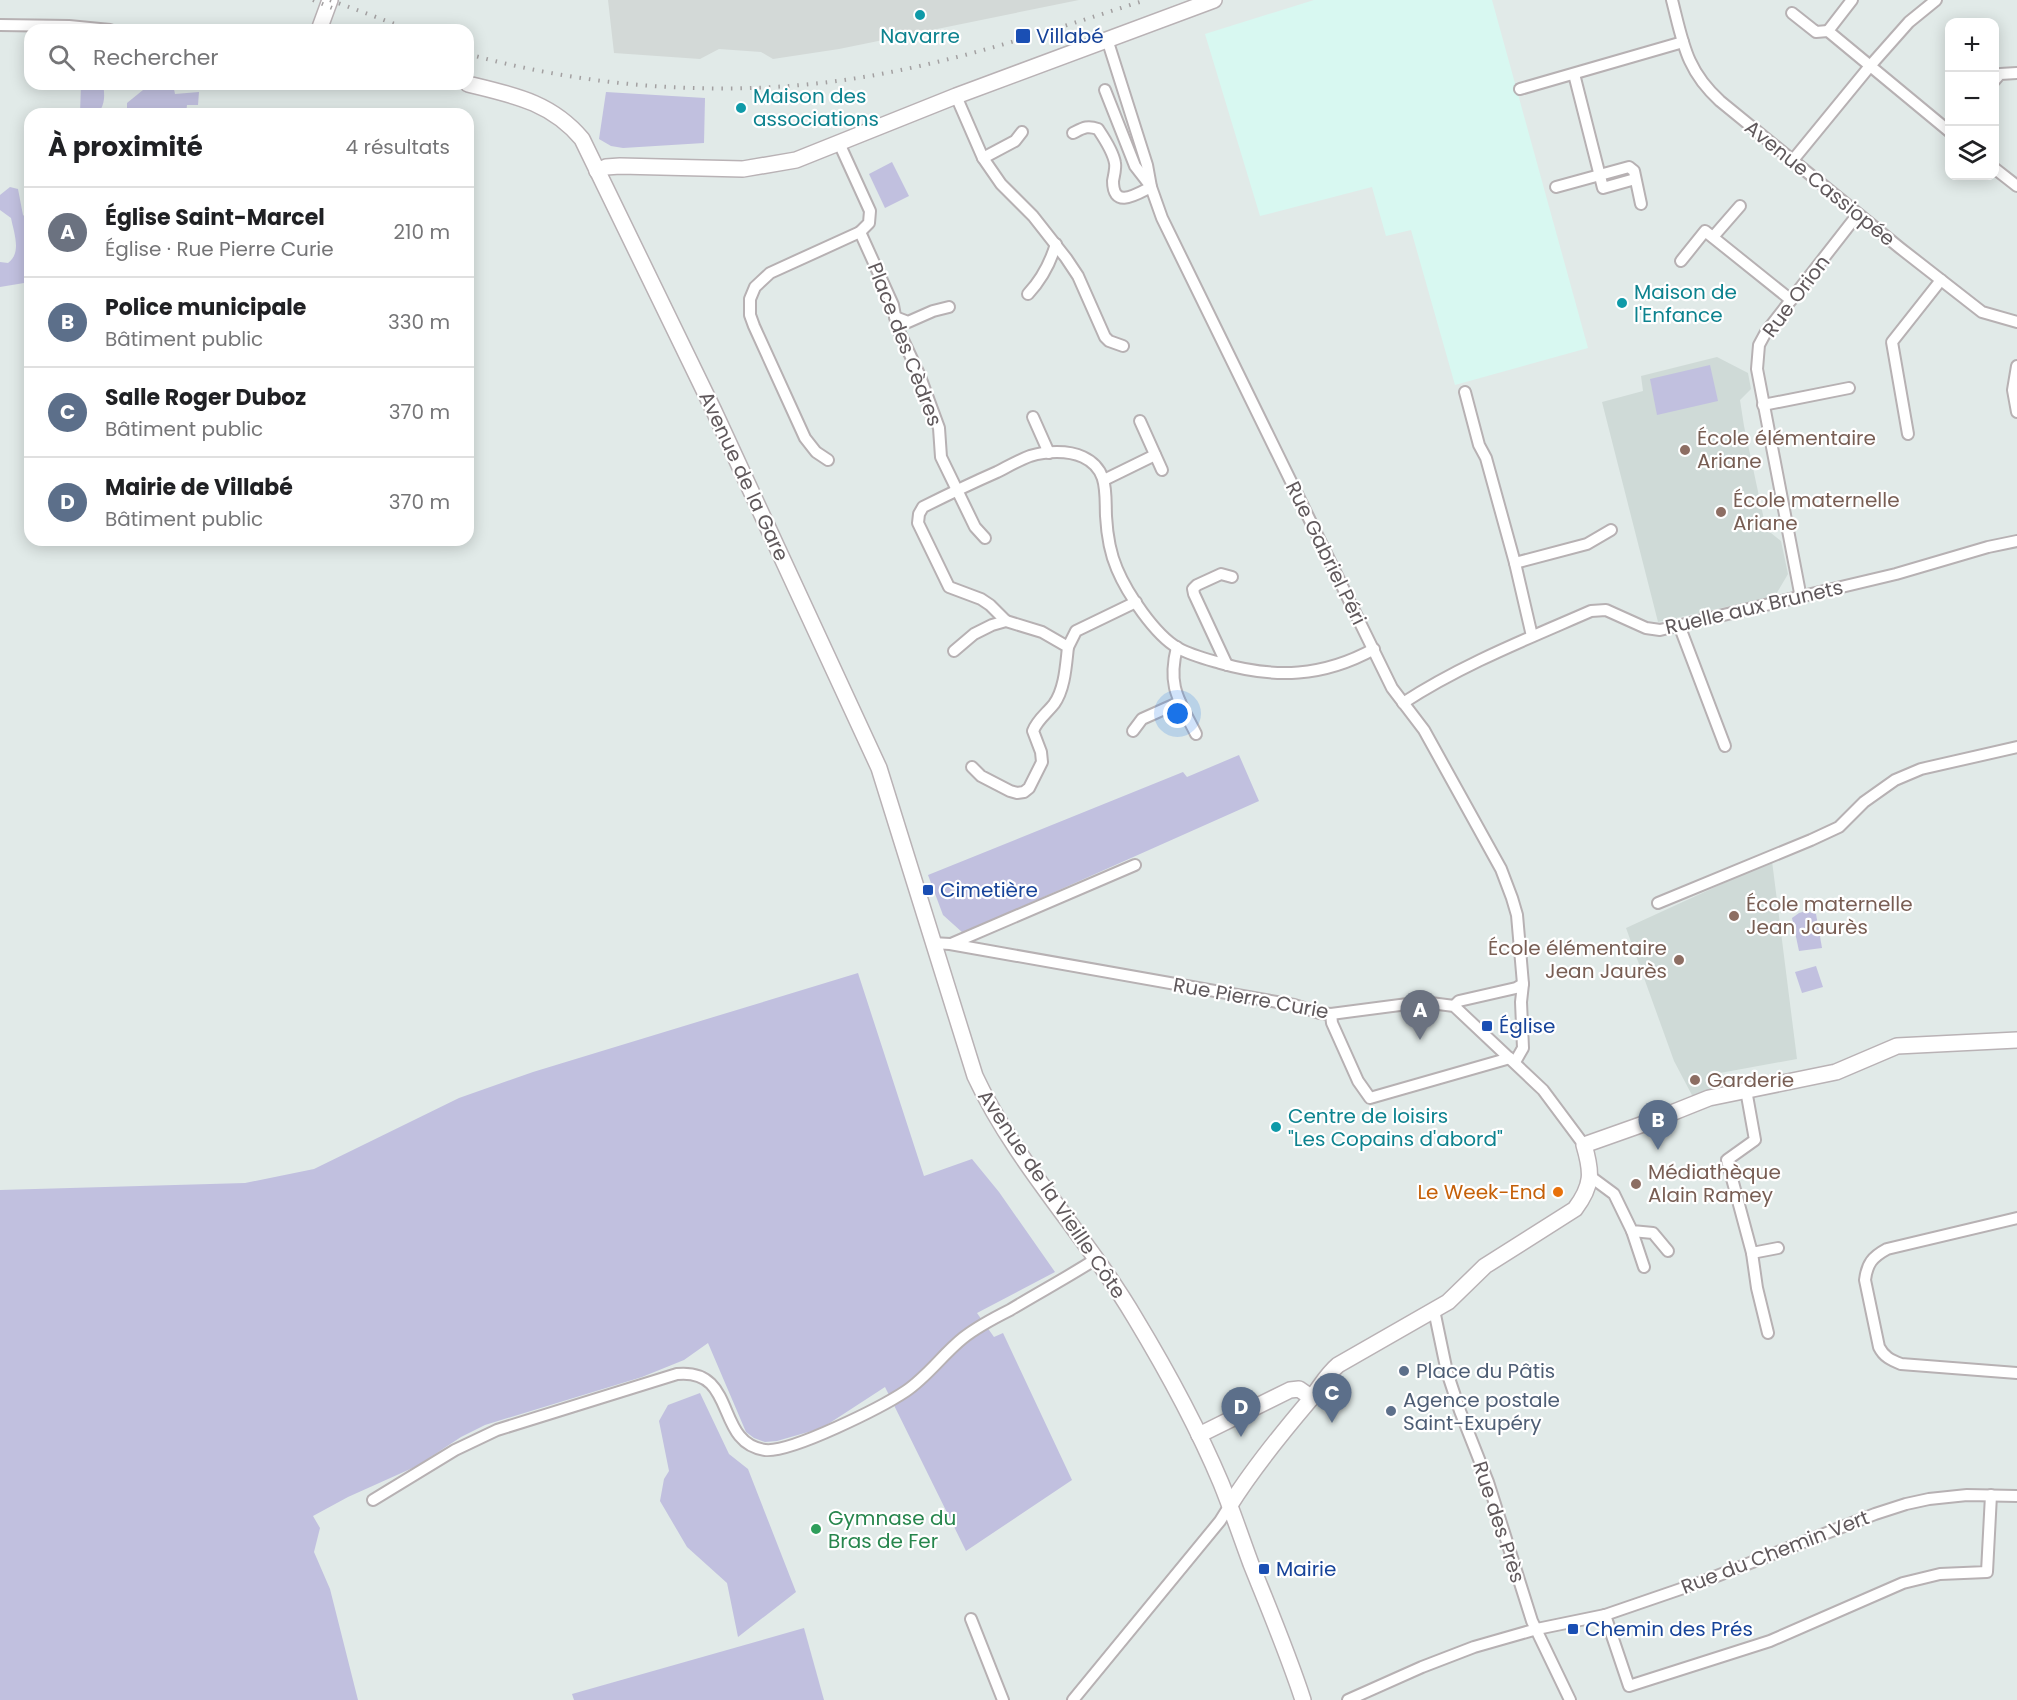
<!DOCTYPE html>
<html lang="fr">
<head>
<meta charset="utf-8">
<style>
	:root { --surface:#fff; --page:#f6f6f6; --text:#202124; --muted:#757577; --line:#e0e0e0; --accent:#2e7037 }
	body { margin:0; font-family:Poppins,sans-serif; background:var(--page); color:var(--text) }
	.controls { position:absolute; right:18px; top:18px; display:grid; overflow:hidden; border-radius:12px; box-shadow:0 3px 15px #0003 }
	.controls button { width:54px; height:54px; display:grid; place-items:center; padding:0; border:0; border-bottom:2px solid var(--line); background:var(--surface); color:var(--text); font:30px sans-serif }
	.you { position:absolute; left:1178px; top:714px; width:21px; height:21px; margin:-15px; border:4px solid #fff; border-radius:50%; background:#1a73e8; box-shadow:0 0 0 9px #1a73e833 }
	.badge { display:grid; place-items:center; width:39px; height:39px; border-radius:50%; background:var(--accent); color:#fff; font-size:20px; font-weight:700 }
	.pin { position:absolute; translate:-50% -50px; filter:drop-shadow(0 2px 3px #0008) }
	.pin::after { content:''; position:absolute; top:32px; width:21px; height:18px; background:inherit; clip-path:polygon(0 0,100% 0,50% 100%) }
	.list { margin:0; padding:0; list-style:none }
	h2 { display:flex; justify-content:space-between; align-items:center; height:78px; margin:0; padding:0 24px; font-size:26px }
	h2 small { font-size:20px; font-weight:400; color:var(--muted) }
	.list li { display:grid; grid-template-columns:39px 1fr auto; gap:18px; align-items:center; box-sizing:border-box; height:90px; padding:0 24px; border-top:2px solid var(--line) }
	.list b { display:block; font-size:22px; white-space:nowrap }
	.list p { margin:0; font-size:20px; white-space:nowrap; color:var(--muted) }
	.list em { font-size:20px; font-style:normal; color:var(--muted) }
	.icon { flex:none; width:33px; height:33px; fill:none; stroke:currentColor; stroke-width:2; stroke-linecap:round; stroke-linejoin:round }
	.map { position:relative; flex:none; width:2017px; height:1700px; overflow:hidden }
	.search { position:absolute; background:var(--surface); box-shadow:0 3px 15px #0003; left:24px; top:24px; width:450px; height:66px; display:flex; align-items:center; gap:15px; box-sizing:border-box; padding:0 21px; border-radius:18px; color:var(--muted); font-size:22px }
	.panel { position:absolute; background:var(--surface); box-shadow:0 3px 15px #0003; left:24px; top:108px; width:450px; height:438px; border-radius:18px }
	.map>svg:first-child { display:block }
</style>
</head>
<body>
<div class="map">
<svg width="2017" height="1700" viewBox="0 0 2017 1700">
	<rect width="100%" height="100%" fill="#e1eae8"/>
	<polygon fill="#d8f8f1" points="1314,0 1492,0 1588,348 1455,385 1411,230 1386,236 1372,187 1260,216 1205,34"/>
	<polygon fill="#d3d9d7" points="608,0 1079,0 839,49 773,59 761,52 719,49 700,59 614,53"/>
	<g fill="#cfdad7">
		<polygon points="1717,357 1748,373 1751,389 1740,400 1744,426 1766,529 1781,541 1788,574 1775,596 1658,622 1602,402 1643,391 1641,376"/>
		<polygon points="1772,861 1797,1059 1709,1075 1712,1090 1693,1097 1674,1061 1626,928"/>
	</g>
	<g fill="#c1c0df">
		<path d="M 81,84 L 103,84 C 105,96 105,104 98,114 L 80,114 Z"/>
		<polygon points="144,84 173,84 175,94 199,92 198,105 187,105 186,114 127,114 127,103 143,90"/>
		<polygon points="606,92 705,98 704,143 623,148 611,146 599,139"/>
		<polygon points="892,162 909,196 885,208 869,174"/>
		<path d="M 10,187 L 18,189 L 23,215 L 30,221 L 30,282 L 0,287 L 0,262 L 8,263 C 22,253 14,233 11,218 L 0,210 L 0,195 Z"/>
		<polygon points="1710,365 1718,401 1657,415 1650,379"/>
		<polygon points="1239,755 1259,801 963,933 943,915 928,875 1183,772 1187,777"/>
		<polygon points="1806,911 1816,914 1822,948 1799,951 1792,918 1799,913"/>
		<polygon points="1816,966 1823,987 1802,993 1795,972"/>
		<polygon points="858,973 924,1176 972,1159 999,1192 1055,1272 977,1313 994,1337 1003,1333 1072,1480 966,1551 885,1387 822,1428 777,1441 765,1442 754,1438 746,1432 708,1343 684,1360 642,1377 485,1425 461,1437 417,1466 348,1497 313,1516 320,1528 314,1552 330,1589 358,1700 0,1700 0,1190 245,1183 314,1169 459,1098 533,1072"/>
		<polygon points="700,1393 729,1454 748,1469 796,1592 738,1637 727,1583 687,1547 660,1501 664,1479 669,1471 659,1421 668,1405"/>
		<polygon points="804,1628 824,1700 574,1700 572,1694"/>
	</g>
	<g fill="none" stroke-linecap="round" stroke-linejoin="round">
		<defs>
			<g id="street">
				<path d="M 1672,0 C 1683,43 1686,70 1720,101 L 1900,248 L 1982,312 L 2017,322"/>
				<polyline points="1852,0 1828,31 1950,132"/>
				<polyline points="1792,13 1816,32 1828,31"/>
				<polyline points="0,25 69,26 110,30"/>
				<polyline points="1107,39 1147,165 1151,187 1162,218 1392,688 1424,730 1501,869 1512,898 1517,915 1523,984 1521,1002 1523,1048 1515,1062"/>
				<polyline points="1574,74 1603,188 1635,179"/>
				<polyline points="1994,81 2000,74 2017,73"/>
				<polyline points="1520,89 1683,42"/>
				<polyline points="1105,90 1135,166 1149,184"/>
				<polyline points="956,96 983,158 1001,184 1033,216 1066,258 1078,276 1105,337 1109,341 1123,346"/>
				<path d="M 1073,133 C 1083,128 1087,125 1098,129 C 1104,138 1113,151 1115,163 C 1116,168 1114,175 1113,181 C 1113,210 1137,194 1151,187"/>
				<polyline points="983,158 1015,141 1022,132"/>
				<polyline points="1793,160 1870,66 1909,22 1936,0"/>
				<polyline points="1994,168 2017,186"/>
				<polyline points="1556,187 1629,167 1634,171 1641,204"/>
				<polyline points="860,232 893,305 897,327 919,374 939,428 941,457 975,527 985,538"/>
				<polyline points="1713,237 1740,206"/>
				<polyline points="1681,261 1705,231 1791,300"/>
				<path d="M 1028,294 C 1042,279 1050,264 1056,244"/>
				<polyline points="895,317 908,322 933,311 949,307"/>
				<polyline points="2017,366 2013,390 2017,412"/>
				<polyline points="1465,392 1479,445 1486,458 1515,563 1532,636"/>
				<polyline points="1763,405 1849,388"/>
				<polyline points="1033,417 1049,453"/>
				<polyline points="1140,421 1162,470"/>
				<polyline points="1908,434 1892,342 1941,280"/>
				<polyline points="828,460 816,452 805,438 754,326 750,315 750,299 755,287 770,273 860,232 869,223 870,211 839,143"/>
				<polyline points="1104,480 1155,455"/>
				<polyline points="1515,563 1587,544 1611,530"/>
				<polyline points="1801,598 1757,369 1759,345 1766,332 1858,214"/>
				<path d="M 1006,621 L 990,605 L 981,599 L 949,587 L 918,523 L 919,514 L 923,507 C 947,495 972,483 997,472 C 1007,467 1019,460 1030,456 C 1046,451 1068,450 1083,457 C 1109,469 1105,493 1106,516 C 1107,534 1110,553 1117,569 C 1127,593 1155,635 1178,648 C 1190,655 1206,659 1220,663 C 1275,679 1323,677 1374,649"/>
				<polyline points="1679,625 1725,746"/>
				<polyline points="1068,647 1076,631 1136,602"/>
				<path d="M 1177,647 C 1167,687 1179,700 1196,734"/>
				<path d="M 954,651 L 974,634 L 992,625 L 1006,621 L 1042,632 L 1068,647 C 1066,664 1065,689 1054,704 C 1047,713 1037,720 1033,731 L 1041,752 L 1042,762 L 1029,788 L 1024,792 L 1017,793 L 1010,791 L 981,776 L 972,767"/>
				<polyline points="1227,665 1194,594 1193,589 1197,585 1221,574 1232,577"/>
				<path d="M 1403,703 C 1461,665 1527,639 1591,611 L 1606,610 L 1646,628 L 1660,630 L 1896,574 L 1988,547 L 2017,541"/>
				<polyline points="1133,731 1142,719 1180,702"/>
				<polyline points="1658,903 1811,840 1839,827 1864,802 1895,780 1921,769 2017,747"/>
				<polyline points="932,943 950,944 1294,1005 1320,1013 1331,1014 1423,1002 1454,1006 1543,1090 1584,1145"/>
				<polyline points="951,944 1135,865"/>
				<polyline points="1454,1006 1459,1001 1516,988 1523,984"/>
				<polyline points="1331,1014 1332,1023 1358,1081 1370,1098 1510,1058"/>
				<polyline points="1746,1090 1755,1140 1727,1160 1752,1253 1778,1248"/>
				<polyline points="1591,1177 1614,1194 1632,1231 1653,1233 1668,1251"/>
				<path d="M 2017,1218 L 1887,1249 C 1872,1257 1867,1264 1865,1280 L 1879,1347 C 1884,1357 1891,1360 1901,1364 L 2017,1373"/>
				<polyline points="1632,1231 1644,1267"/>
				<polyline points="1752,1253 1757,1288 1768,1333"/>
				<polyline points="1434,1310 1447,1372 1460,1411 1488,1482 1532,1621 1570,1700"/>
				<path d="M 373,1500 L 455,1450 L 497,1430 L 677,1374 C 738,1368 714,1443 765,1450 C 791,1453 882,1407 906,1391 C 928,1376 943,1354 963,1338 C 977,1327 994,1318 1010,1310 C 1038,1293 1068,1277 1096,1259"/>
				<polyline points="1605,1615 1629,1686 1770,1641 1903,1583 1940,1574 1987,1572 1991,1495"/>
				<polyline points="971,1619 1003,1700"/>
				<polyline points="1073,1700 1220,1521 1230,1505"/>
				<polyline points="1348,1700 1422,1667 1474,1647 1537,1629 1605,1615 1704,1581 1875,1514 1906,1504 1929,1499 1967,1495 2017,1496"/>
			</g>
			<g id="secondary">
				<polyline points="319,30 330,0"/>
				<path d="M 468,84 C 513,95 551,102 582,139 L 714,411 L 879,768 L 975,1076 C 1016,1164 1086,1235 1135,1318 C 1167,1371 1197,1426 1221,1483 C 1232,1510 1241,1537 1251,1564 C 1269,1609 1288,1654 1303,1700"/>
				<polyline points="597,171 606,167 620,166 743,169 796,160 956,96 1214,0"/>
				<polyline points="1199,1435 1290,1390 1299,1389 1312,1398"/>
				<path d="M 1230,1505 C 1253,1468 1281,1434 1309,1401 C 1319,1389 1326,1375 1338,1365 L 1448,1302 L 1485,1266 L 1575,1209 C 1593,1185 1592,1172 1584,1145 L 1649,1122 L 1709,1098 L 1836,1072 L 1897,1046 L 2017,1040"/>
			</g>
		</defs>
		<use href="#street" stroke="#b7b1b3" stroke-width="14"/>
		<use href="#secondary" stroke="#b9b2b5" stroke-width="18"/>
		<use href="#street" stroke="#fff" stroke-width="10"/>
		<use href="#secondary" stroke="#fff" stroke-width="15"/>
		<g stroke="#a3a0a1" stroke-width="4" stroke-dasharray="1.5 8" stroke-linecap="butt">
			<polyline points="313,0 337,10"/>
			<polyline points="330,0 411,30"/>
			<path d="M 468,54 C 605,92 756,100 896,71 C 981,54 1064,26 1146,0"/>
		</g>
	</g>
	<g fill="#0f9aa8" stroke="#fff" stroke-width="2">
		<circle cx="920" cy="15" r="6"/>
		<circle cx="741" cy="108" r="6"/>
		<circle cx="1622" cy="303" r="6"/>
		<circle cx="1276" cy="1127" r="6"/>
	</g>
	<g fill="#1a4fb4" stroke="#fff" stroke-width="2">
		<rect x="1015" y="28" width="16" height="16" rx="3"/>
		<rect x="922" y="884" width="12" height="12" rx="3"/>
		<rect x="1481" y="1020" width="12" height="12" rx="3"/>
		<rect x="1258" y="1563" width="12" height="12" rx="3"/>
		<rect x="1567" y="1623" width="12" height="12" rx="3"/>
	</g>
	<g fill="#8d6e63" stroke="#fff" stroke-width="2">
		<circle cx="1685" cy="450" r="6"/>
		<circle cx="1721" cy="512" r="6"/>
		<circle cx="1734" cy="916" r="6"/>
		<circle cx="1679" cy="960" r="6"/>
		<circle cx="1695" cy="1080" r="6"/>
		<circle cx="1636" cy="1184" r="6"/>
	</g>
	<circle fill="#e8710a" stroke="#fff" stroke-width="2" cx="1558" cy="1192" r="6"/>
	<g fill="#5c6f8a" stroke="#fff" stroke-width="2">
		<circle cx="1404" cy="1371" r="6"/>
		<circle cx="1391" cy="1411" r="6"/>
	</g>
	<circle fill="#2e9e5b" stroke="#fff" stroke-width="2" cx="816" cy="1529" r="6"/>
	<g text-anchor="middle" dominant-baseline="central" stroke-width="4.5" stroke-linejoin="round" paint-order="stroke">
		<g font-size="20" fill="#0d838f" stroke="#fff" text-anchor="start">
			<text x="920" y="36" text-anchor="middle">Navarre</text>
			<text x="753" y="96">Maison des<tspan x="753" dy="23">associations</tspan></text>
			<text x="1634" y="292">Maison de<tspan x="1634" dy="23">l'Enfance</tspan></text>
			<text x="1288" y="1116">Centre de loisirs<tspan x="1288" dy="23">"Les Copains d'abord"</tspan></text>
		</g>
		<g font-size="20" fill="#164399" stroke="#fff" text-anchor="start">
			<text x="1036" y="36">Villabé</text>
			<text x="940" y="890">Cimetière</text>
			<text x="1499" y="1026">Église</text>
			<text x="1276" y="1569">Mairie</text>
			<text x="1585" y="1629">Chemin des Prés</text>
		</g>
		<g font-size="20" fill="#60595c" stroke="#fff">
			<text transform="translate(1820 183) rotate(39)">Avenue Cassiopée</text>
			<text transform="translate(1796 296) rotate(-53)">Rue Orion</text>
			<text transform="translate(905 344) rotate(69)">Place des Cèdres</text>
			<text transform="translate(744 476) rotate(65)">Avenue de la Gare</text>
			<text transform="translate(1326 553) rotate(64)">Rue Gabriel Péri</text>
			<text transform="translate(1754 607) rotate(-13)">Ruelle aux Brunets</text>
			<text transform="translate(1251 998) rotate(10)">Rue Pierre Curie</text>
			<text transform="translate(1052 1194) rotate(56)">Avenue de la Vieille Côte</text>
			<text transform="translate(1499 1522) rotate(72)">Rue des Près</text>
			<text transform="translate(1775 1552) rotate(-21)">Rue du Chemin Vert</text>
		</g>
		<g font-size="20" fill="#785e54" stroke="#fff" text-anchor="start">
			<text x="1697" y="438">École élémentaire<tspan x="1697" dy="23">Ariane</tspan></text>
			<text x="1733" y="500">École maternelle<tspan x="1733" dy="23">Ariane</tspan></text>
			<text x="1746" y="904">École maternelle<tspan x="1746" dy="23">Jean Jaurès</tspan></text>
			<text x="1667" y="948" text-anchor="end">École élémentaire<tspan x="1667" dy="23">Jean Jaurès</tspan></text>
			<text x="1707" y="1080">Garderie</text>
			<text x="1648" y="1172">Médiathèque<tspan x="1648" dy="23">Alain Ramey</tspan></text>
		</g>
		<g font-size="20" fill="#c56008" stroke="#fff" text-anchor="end">
			<text x="1546" y="1192">Le Week-End</text>
		</g>
		<g font-size="20" fill="#4e5e75" stroke="#fff" text-anchor="start">
			<text x="1416" y="1371">Place du Pâtis</text>
			<text x="1403" y="1400">Agence postale<tspan x="1403" dy="23">Saint-Exupéry</tspan></text>
		</g>
		<g font-size="20" fill="#27864d" stroke="#fff" text-anchor="start">
			<text x="828" y="1518">Gymnase du<tspan x="828" dy="23">Bras de Fer</tspan></text>
		</g>
	</g>
</svg>
<div class="controls">
<button>+</button>
<button>−</button>
<button><svg class="icon" aria-label="layers" viewBox="0 0 24 24"><path d="M12 4l9 5-9 5-9-5zM3 14l9 5 9-5"/></svg></button>
</div>
<div class="you"></div>
<div class="pin badge" style="left:1420px;top:1040px;background:#6b7280">A</div>
<div class="pin badge" style="left:1658px;top:1150px;background:#5c6f8a">B</div>
<div class="pin badge" style="left:1332px;top:1423px;background:#5c6f8a">C</div>
<div class="pin badge" style="left:1241px;top:1437px;background:#5c6f8a">D</div>
<div class="search"><svg class="icon" aria-label="search" viewBox="0 0 24 24"><circle cx="10" cy="10" r="6"/><path d="M15 15l6 6"/></svg>Rechercher</div>
<section class="panel">
<h2>À proximité<small>4 résultats</small></h2>
<ul class="list">
<li><span class="badge" style="background:#6b7280">A</span><div><b>Église Saint-Marcel</b><p>Église · Rue Pierre Curie</p></div><em>210 m</em></li>
<li><span class="badge" style="background:#5c6f8a">B</span><div><b>Police municipale</b><p>Bâtiment public</p></div><em>330 m</em></li>
<li><span class="badge" style="background:#5c6f8a">C</span><div><b>Salle Roger Duboz</b><p>Bâtiment public</p></div><em>370 m</em></li>
<li><span class="badge" style="background:#5c6f8a">D</span><div><b>Mairie de Villabé</b><p>Bâtiment public</p></div><em>370 m</em></li>
</ul>
</section>
</div>
</body>
</html>
